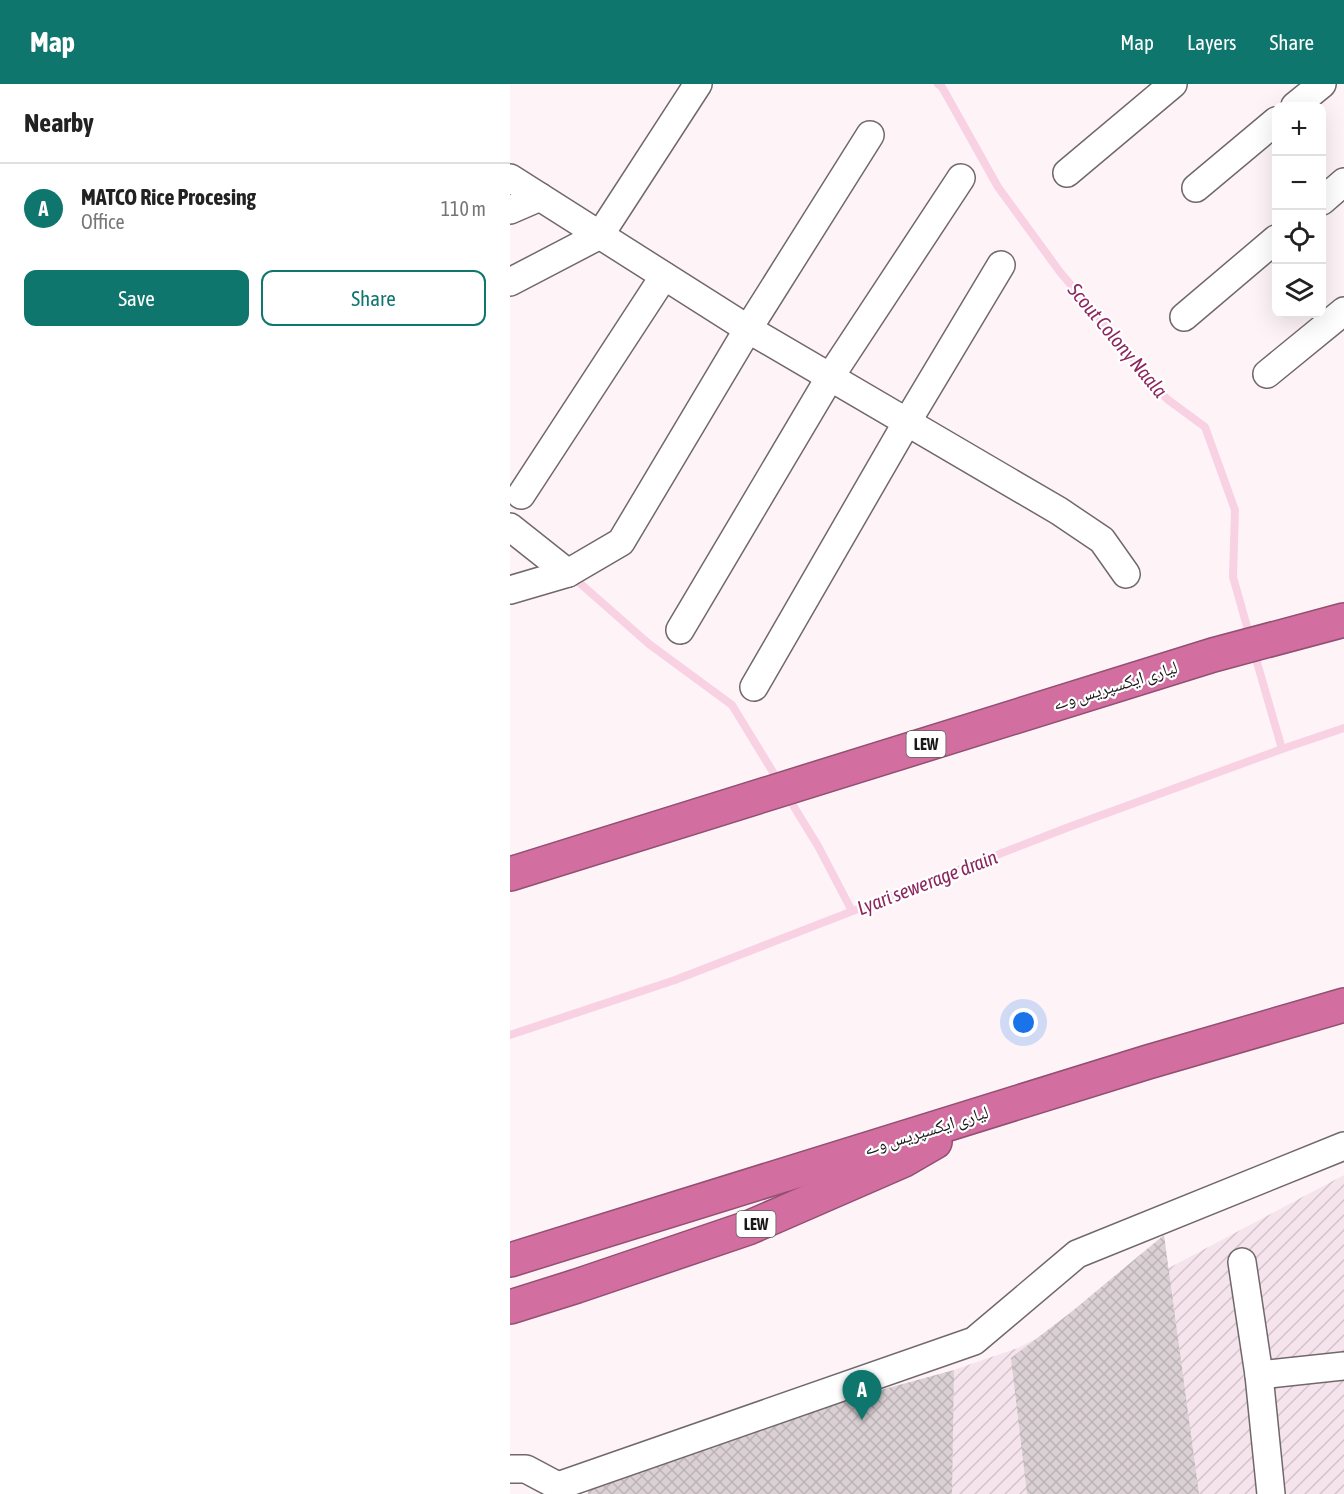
<!DOCTYPE html>
<html lang="en">
<head>
<meta charset="utf-8">
<style>
	:root { --surface:#fff; --page:#f2f2f2; --text:#222; --muted:#767676; --line:#e0e0e0; --accent:#0f766e }
	body { margin:0; font-family:"Asap Condensed","Noto Naskh Arabic",sans-serif; background:var(--page); color:var(--text) }
	.controls { position:absolute; right:18px; top:18px; display:grid; overflow:hidden; border-radius:12px; box-shadow:0 6px 24px #0002 }
	.controls button { width:54px; height:54px; display:grid; place-items:center; padding:0; border:0; border-bottom:2px solid var(--line); background:var(--surface); color:var(--text); font:30px sans-serif }
	.you { position:absolute; left:514px; top:939px; width:21px; height:21px; margin:-15px; border:4px solid #fff; border-radius:50%; background:#1a73e8; box-shadow:0 0 0 9px #1a73e833 }
	.badge { display:grid; place-items:center; width:39px; height:39px; border-radius:50%; background:var(--accent); color:#fff; font-size:20px; font-weight:700 }
	.pin { position:absolute; translate:-50% -50px; filter:drop-shadow(0 2px 3px #0008) }
	.pin::after { content:''; position:absolute; top:32px; width:21px; height:18px; background:inherit; clip-path:polygon(0 0,100% 0,50% 100%) }
	.list { margin:0; padding:0; list-style:none }
	h2 { display:flex; justify-content:space-between; align-items:center; height:78px; margin:0; padding:0 24px; font-size:26px }
	h2 small { font-size:20px; font-weight:400; color:var(--muted) }
	.list li { display:grid; grid-template-columns:39px 1fr auto; gap:18px; align-items:center; box-sizing:border-box; height:90px; padding:0 24px; border-top:2px solid var(--line) }
	.list b { display:block; font-size:22px; white-space:nowrap }
	.list p { margin:0; font-size:20px; white-space:nowrap; color:var(--muted) }
	.list em { font-size:20px; font-style:normal; color:var(--muted) }
	.actions { display:flex; gap:12px; padding:18px 24px }
	.actions a { flex:1; padding:14px 0; border:2px solid var(--accent); border-radius:12px; text-align:center; font-size:21px; color:var(--accent) }
	.actions .main { background:var(--accent); color:#fff }
	.icon { flex:none; width:33px; height:33px; fill:none; stroke:currentColor; stroke-width:2; stroke-linecap:round; stroke-linejoin:round }
	.map { position:relative; flex:none; width:834px; height:1410px; overflow:hidden }
	header { display:flex; align-items:center; gap:36px; box-sizing:border-box; height:84px; padding:0 30px; background:var(--accent); color:#fff }
	header strong { font-size:28px }
	nav { display:flex; gap:33px; margin-inline-start:auto; font-size:21px }
	main { display:flex }
	aside { flex:1; background:var(--surface) }
	.map>svg:first-child { display:block }
</style>
</head>
<body>
<header>
<strong>Map</strong>
<nav><a>Map</a><a>Layers</a><a>Share</a></nav>
</header>
<main>
<aside>
<h2>Nearby<small></small></h2>
<ul class="list">
<li><span class="badge">A</span><div><b>MATCO Rice Procesing</b><p>Office</p></div><em>110 m</em></li>
</ul>
<div class="actions"><a class="main">Save</a><a>Share</a></div>
</aside>
<div class="map">
<svg width="834" height="1410" viewBox="0 0 834 1410">
	<defs>
		<pattern id="industrial-furrows" width="10" height="10" patternUnits="userSpaceOnUse" patternTransform="scale(1.5)"><rect width="10" height="10" fill="#f6e4ec"/><path d="M-1 1l2-2M0 10L10 0M9 11l2-2" fill="none" stroke="#d2c3ca"/></pattern>
		<pattern id="building-cross-hatch" width="8" height="8" patternUnits="userSpaceOnUse" patternTransform="scale(1.5)"><rect width="8" height="8" fill="#dbd1d5"/><path d="M0 0l8 8M0 8l8-8" fill="none" stroke="#bbb3b6"/></pattern>
	</defs>
	<rect width="100%" height="100%" fill="#fef4f8"/>
	<polygon fill="url(#industrial-furrows)" points="834,1091 834,1410 80,1410 508,1264"/>
	<g fill="none" stroke-linecap="round" stroke-linejoin="round">
		<g stroke="#f8d2e2" stroke-width="8">
			<polyline points="428,0 432,3 488,103 550,188 657,315 695,343 725,426 723,493 740,553"/>
			<polyline points="64,494 139,560 222,621 269,698"/>
			<polyline points="744,568 772,665"/>
			<polyline points="278,713 308,762 342,827"/>
			<polyline points="0,951 165,896 559,743 772,665 834,644"/>
		</g>
	</g>
	<g fill="url(#building-cross-hatch)">
		<polygon points="654,1151 689,1410 517,1410 501,1274 560,1229"/>
		<polygon points="444,1286 442,1410 78,1410 77,1386"/>
	</g>
	<g fill="none" stroke-linecap="round" stroke-linejoin="round">
		<defs>
			<g id="minor">
				<polyline points="785,22 812,0"/>
				<polyline points="557,89 663,0"/>
				<polyline points="0,94 238,245 549,427 592,456 616,490"/>
				<polyline points="686,104 766,37"/>
				<polyline points="812,117 834,98"/>
				<polyline points="0,126 30,113"/>
				<polyline points="0,198 90,151 188,0"/>
				<polyline points="674,233 766,155"/>
				<polyline points="757,290 834,227"/>
				<polyline points="11,411 154,192"/>
				<polyline points="0,443 58,489"/>
				<polyline points="0,506 58,489 111,458 238,245 360,51"/>
				<polyline points="170,546 320,293 451,94"/>
				<polyline points="244,603 397,338 491,181"/>
				<polyline points="732,1178 749,1291 761,1410"/>
				<polyline points="749,1291 834,1282"/>
				<polyline points="0,1385 16,1385 48,1402 49,1410"/>
				<polyline points="48,1402 464,1257 567,1170 834,1062"/>
			</g>
			<g id="motorway">
				<polyline points="0,790 703,571 834,536"/>
				<polyline points="0,1176 638,978 834,921"/>
				<polyline points="0,1223 67,1202 238,1144 394,1076 425,1058"/>
			</g>
		</defs>
		<use href="#minor" stroke="#71686c" stroke-width="30"/>
		<use href="#motorway" stroke="#925071" stroke-width="36"/>
		<use href="#minor" stroke="#fff" stroke-width="27"/>
		<use href="#motorway" stroke="#d26ea0" stroke-width="33"/>
	</g>
	<g text-anchor="middle" dominant-baseline="central" stroke-width="4.5" stroke-linejoin="round" paint-order="stroke">
		<g fill="#fff" stroke="#5f5d5e" stroke-width="1.5">
			<rect x="396.5" y="647" width="39" height="26" rx="4.5"/>
			<rect x="226.5" y="1127" width="39" height="26" rx="4.5"/>
		</g>
		<g font-size="16" font-weight="bold" fill="#1b1819">
			<text x="416" y="660">LEW</text>
			<text x="246" y="1140">LEW</text>
		</g>
		<g font-size="18" fill="#1b1819" stroke="#fff">
			<text transform="translate(605 601) rotate(-17)">لیاری ایکسپریس وے</text>
			<text transform="translate(416 1046) rotate(-17)">لیاری ایکسپریس وے</text>
		</g>
		<g font-size="20" font-style="italic" fill="#8c265f" stroke="#fff">
			<text transform="translate(608 256) rotate(50)">Scout Colony Naala</text>
			<text transform="translate(417 798) rotate(-21)">Lyari sewerage drain</text>
		</g>
	</g>
</svg>
<div class="controls">
<button>+</button>
<button>−</button>
<button><svg class="icon" aria-label="locate" viewBox="0 0 24 24"><circle cx="12" cy="12" r="6"/><path d="M12 2v4M12 18v4M2 12h4M18 12h4"/></svg></button>
<button><svg class="icon" aria-label="layers" viewBox="0 0 24 24"><path d="M12 4l9 5-9 5-9-5zM3 14l9 5 9-5"/></svg></button>
</div>
<div class="you"></div>
<div class="pin badge" style="left:352px;top:1336px">A</div>
</div>
</main>
</body>
</html>
